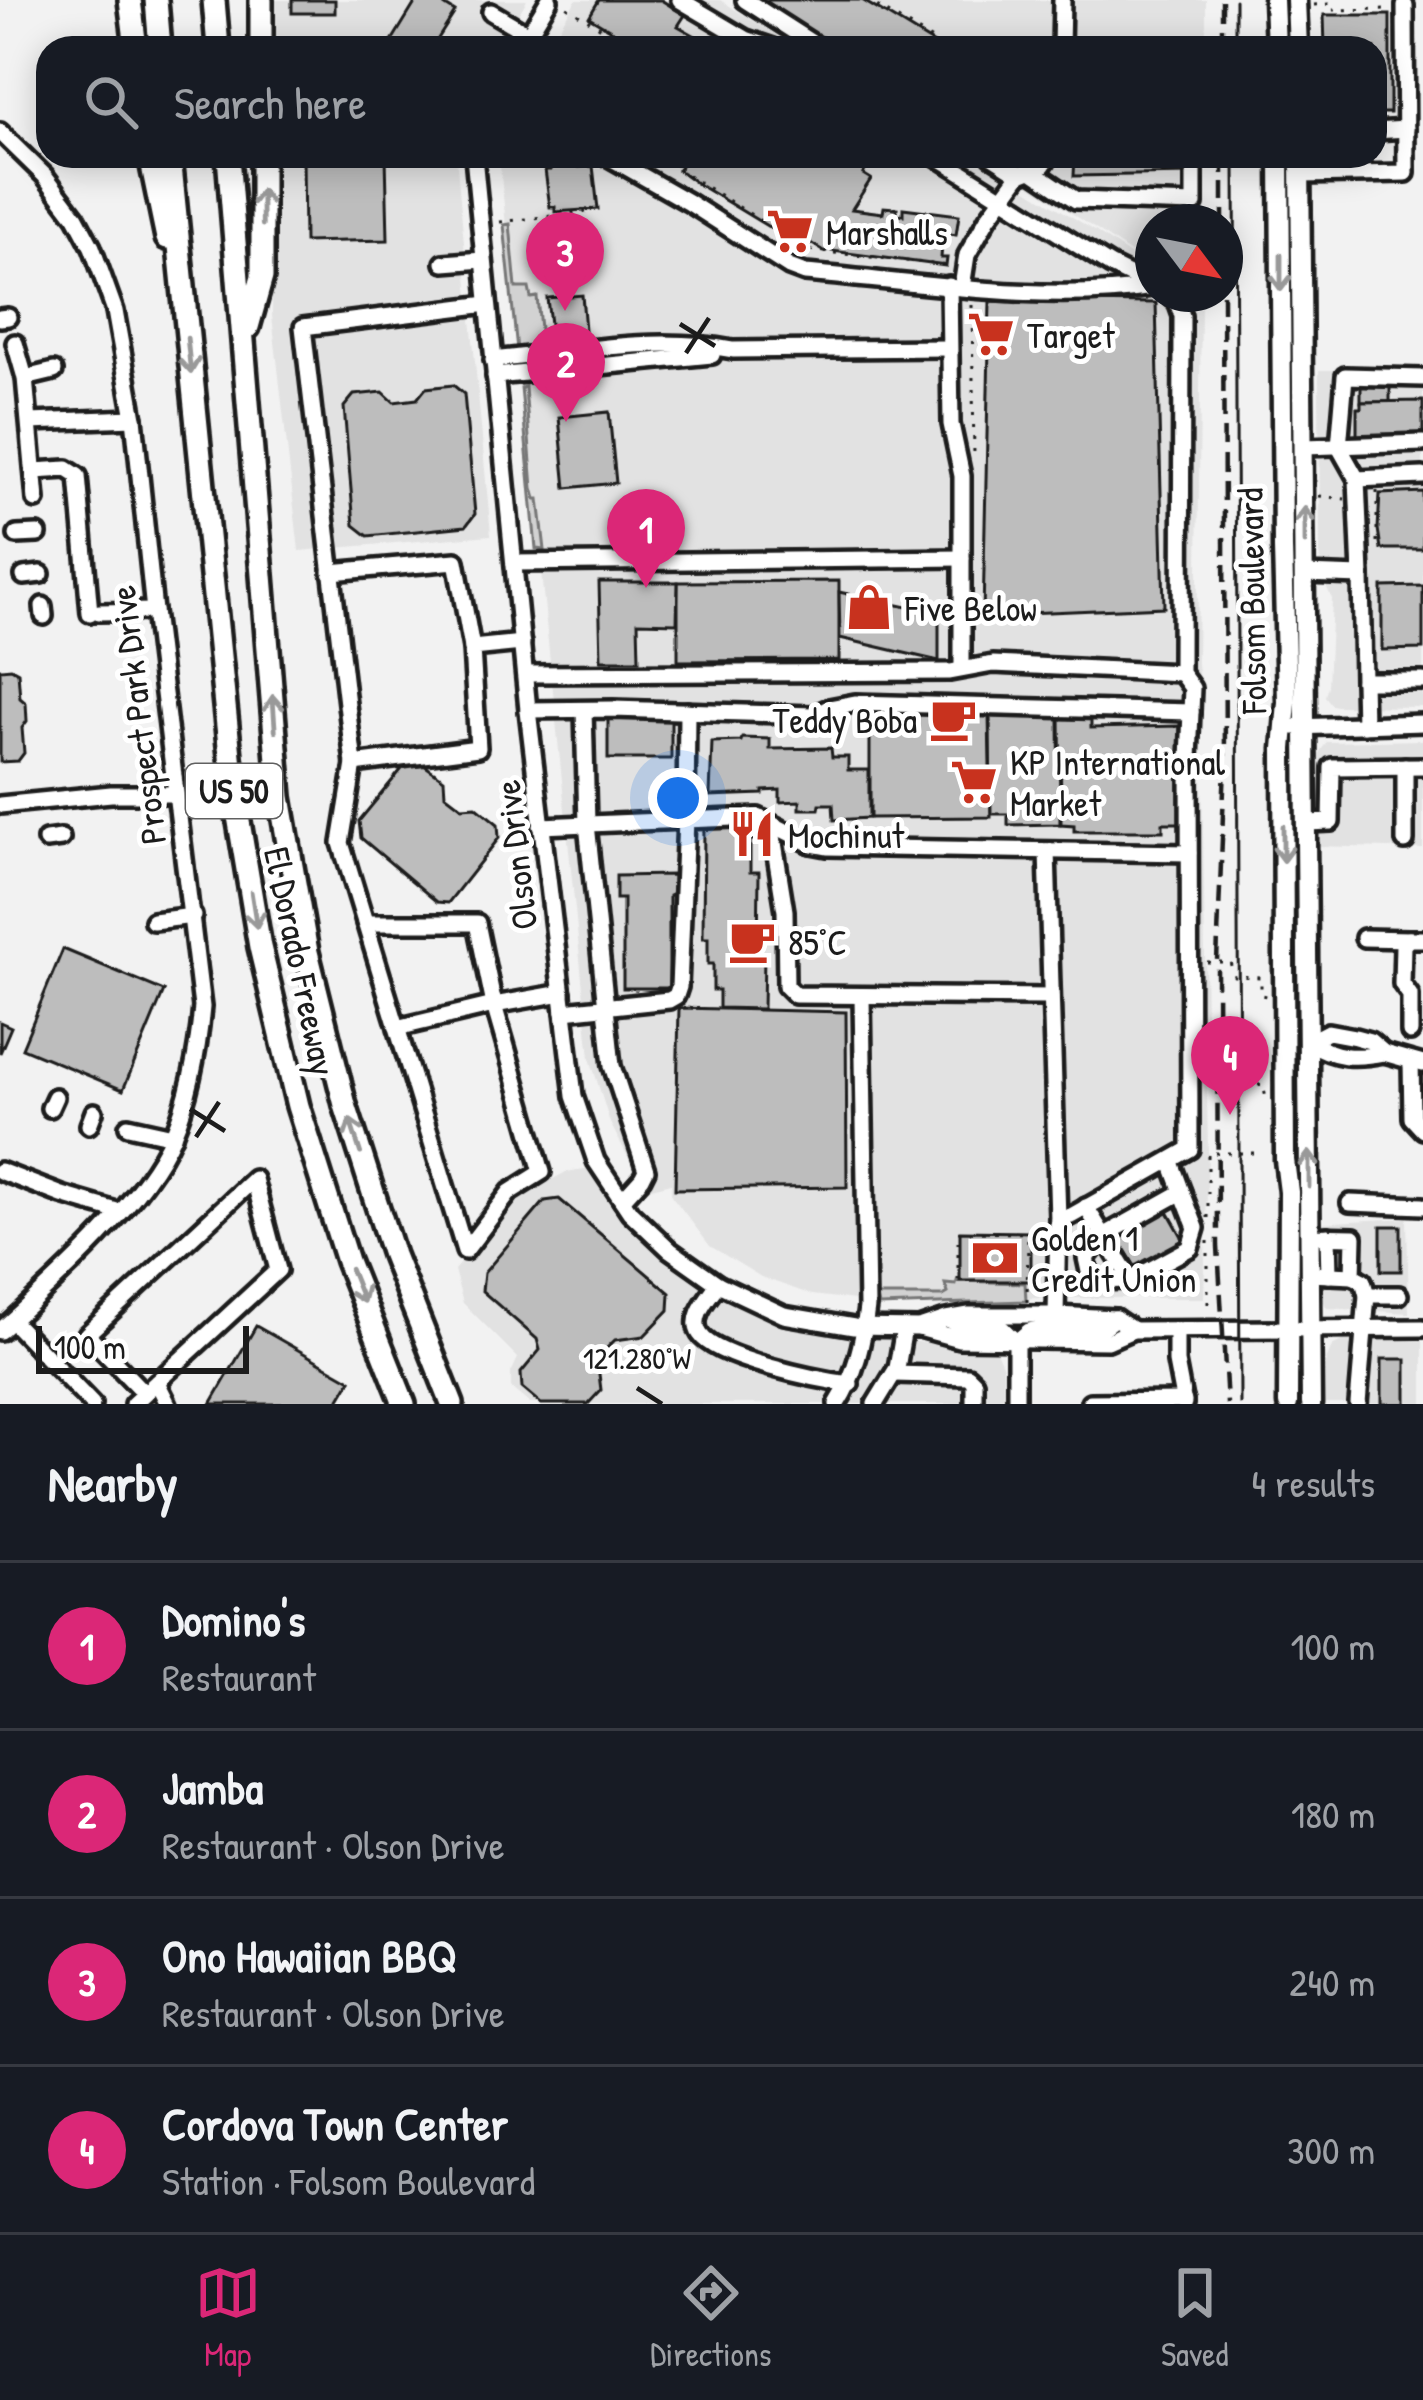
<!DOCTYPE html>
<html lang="en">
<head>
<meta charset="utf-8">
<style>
	:root { --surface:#171b24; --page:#20242c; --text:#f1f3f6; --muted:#9ea1a6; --line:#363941; --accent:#db2777 }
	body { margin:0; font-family:"Patrick Hand",sans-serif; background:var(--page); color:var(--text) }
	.compass { position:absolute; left:1135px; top:204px; width:108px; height:108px; border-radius:50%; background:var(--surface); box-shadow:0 6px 30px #0003; rotate:122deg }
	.scale { position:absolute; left:36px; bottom:30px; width:213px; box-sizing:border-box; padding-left:12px; border:6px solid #1c1c1c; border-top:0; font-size:33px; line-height:42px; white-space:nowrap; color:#1c1c1c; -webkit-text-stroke:9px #fff; paint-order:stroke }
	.you { position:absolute; left:678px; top:798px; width:42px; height:42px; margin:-30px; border:9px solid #fff; border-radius:50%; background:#1a73e8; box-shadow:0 0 0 18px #1a73e833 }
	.badge { display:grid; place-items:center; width:78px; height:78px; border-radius:50%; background:var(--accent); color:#fff; font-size:39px; font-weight:700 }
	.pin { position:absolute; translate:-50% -99px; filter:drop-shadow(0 3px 6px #0008) }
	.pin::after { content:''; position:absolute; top:63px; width:42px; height:36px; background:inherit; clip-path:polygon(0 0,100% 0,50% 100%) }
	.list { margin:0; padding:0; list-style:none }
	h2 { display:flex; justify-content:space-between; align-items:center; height:156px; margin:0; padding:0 48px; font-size:51px }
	h2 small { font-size:39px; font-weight:400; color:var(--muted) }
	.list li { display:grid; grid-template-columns:78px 1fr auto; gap:36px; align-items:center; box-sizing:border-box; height:168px; padding:0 48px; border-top:3px solid var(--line) }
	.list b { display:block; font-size:45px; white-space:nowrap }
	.list p { margin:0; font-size:39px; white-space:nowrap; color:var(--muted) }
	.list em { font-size:39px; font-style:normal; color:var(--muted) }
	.icon { flex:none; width:66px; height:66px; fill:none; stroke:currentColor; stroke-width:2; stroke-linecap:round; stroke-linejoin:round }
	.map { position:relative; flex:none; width:1423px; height:1404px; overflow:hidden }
	.search { position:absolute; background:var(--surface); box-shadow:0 6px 30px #0003; left:36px; right:36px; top:36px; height:132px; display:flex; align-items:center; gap:30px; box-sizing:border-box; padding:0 42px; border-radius:36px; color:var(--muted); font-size:45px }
	.sheet { height:828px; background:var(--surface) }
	nav { display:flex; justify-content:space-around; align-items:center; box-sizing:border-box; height:168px; border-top:3px solid var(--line); background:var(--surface); font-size:33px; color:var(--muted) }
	nav a { display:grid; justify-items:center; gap:6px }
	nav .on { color:var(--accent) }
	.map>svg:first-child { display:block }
</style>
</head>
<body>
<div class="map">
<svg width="1423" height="1404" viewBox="0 0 1423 1404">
	<rect width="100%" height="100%" fill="#f2f2f2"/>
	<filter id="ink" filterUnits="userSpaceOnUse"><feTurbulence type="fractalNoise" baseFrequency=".00833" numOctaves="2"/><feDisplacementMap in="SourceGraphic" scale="24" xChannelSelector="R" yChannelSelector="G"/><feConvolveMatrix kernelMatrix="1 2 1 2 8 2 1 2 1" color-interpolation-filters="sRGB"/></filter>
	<g filter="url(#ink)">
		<g fill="#e2e2e2">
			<polygon points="274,0 527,0 498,48 272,48"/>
			<polygon points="576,0 720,0 797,48 547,48"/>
			<polygon points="734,0 1206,0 1206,48 812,48"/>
			<polygon points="271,156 456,156 491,535 299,551 272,316"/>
			<polygon points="499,156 974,156 1095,231 1153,271 1153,294 1186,294 1201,304 1197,664 1201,698 1208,1153 1204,1298 1044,1298 881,1303 812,1295 761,1277 710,1246 671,1195 671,1183 648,1189 634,1168 610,1123 590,1058"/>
			<polygon points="987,156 1204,156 1203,222 1153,222 1153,268"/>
			<polygon points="1319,370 1423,370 1423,707 1337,706 1332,705 1325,696 1328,686 1332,599 1324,581 1320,557"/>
			<polygon points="1423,740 1423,849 1316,846 1316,757 1327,742"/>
			<polygon points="591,1168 601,1185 642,1236 682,1272 736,1305 790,1327 996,1351 1003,1367 1004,1404 530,1404 511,1388 511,1373 518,1358 463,1303 454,1270 514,1200 566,1172"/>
			<polygon points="1407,1218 1409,1313 1327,1308 1317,1290 1315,1223"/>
			<polygon points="1347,1338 1423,1341 1423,1404 1325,1404 1325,1364 1332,1346"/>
		</g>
		<g fill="#d2d2d2" stroke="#777" stroke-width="3">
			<polygon points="510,224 516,288 529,288 531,298 537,297 542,350 517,350 504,225"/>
			<polygon points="525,387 533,488 536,499 539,499 545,550 536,549 521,388"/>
			<polygon points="957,1281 1025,1283 1026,1301 879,1306 877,1296 943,1296 948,1293 945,1284 956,1285"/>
		</g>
		<g fill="#bdbdbd" stroke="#1c1c1c" stroke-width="3">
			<rect x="292" y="0" width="43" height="13"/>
			<polygon points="417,0 436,0 455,12 432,48 396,48 390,44"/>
			<polygon points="599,0 661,0 685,15 678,26 701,39 696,48 641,48 589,17"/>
			<polygon points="760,0 862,0 941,48 839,48"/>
			<polygon points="1324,15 1390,15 1390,113 1375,113 1375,48 1325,48"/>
			<polygon points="303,156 386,156 388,240 304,242"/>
			<polygon points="663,156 875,156 863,174 871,179 852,209 883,213 884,207 897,208 896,214 903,215 903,208 959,215 956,235 943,233 941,258 947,258 946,266 832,251 832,246 825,252 809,242 805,249 696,183 678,170 682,164 678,161 676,164"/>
			<polygon points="1075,156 1191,156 1191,174 1074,176"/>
			<polygon points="578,160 579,167 593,166 598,209 555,212 555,207 550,207 545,170 550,170 550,163"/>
			<polygon points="582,295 585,330 551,333 547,298"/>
			<polygon points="990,301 1156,303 1164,607 983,615"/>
			<rect x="1361" y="380" width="29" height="22"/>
			<polygon points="453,385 464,394 475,514 466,526 368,536 354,525 344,407 354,395 383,392 394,402 417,399 426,388"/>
			<polygon points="1423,401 1423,433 1357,438 1357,408 1361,408 1361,402"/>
			<polygon points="609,412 616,483 566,488 559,417"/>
			<polygon points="1423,492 1423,549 1381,549 1378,529 1380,494"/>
			<polygon points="839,581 839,660 678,661 678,582"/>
			<polygon points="599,582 678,582 677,623 638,622 639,660 601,660"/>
			<polygon points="1423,586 1423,649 1382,650 1382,587"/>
			<polygon points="839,592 939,614 939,661 840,638"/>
			<polygon points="11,668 18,672 20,698 26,703 27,721 22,728 24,753 18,761 0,762 0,669"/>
			<polygon points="1060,713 1091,713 1091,728 1180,726 1181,823 1163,823 1163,831 1074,831 1074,825 1061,824"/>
			<polygon points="870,714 989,714 991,817 870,818"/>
			<polygon points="990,714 1059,714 1060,824 1008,825 1008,814 991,814"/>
			<rect x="608" y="718" width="63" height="41"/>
			<polygon points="742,738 770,739 770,749 831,748 832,757 848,757 848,770 869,770 869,818 834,820 833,804 820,804 819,809 800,809 800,801 780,802 780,790 763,791 763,794 710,796 712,742 741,741"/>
			<polygon points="421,763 444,779 445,794 462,807 476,806 498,824 499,838 448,903 437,902 361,838 359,821 406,764"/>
			<polygon points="704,824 756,825 755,840 750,840 750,872 759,872 758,954 764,954 763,1009 719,1008 719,990 713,990 713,964 708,964 708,938 703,938"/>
			<polygon points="673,875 673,894 669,896 669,988 623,988 623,899 616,899 616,876"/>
			<polygon points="63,949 164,991 123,1090 22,1048"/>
			<polygon points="679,1008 846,1012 847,1187 675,1189"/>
			<polygon points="0,1022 11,1027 0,1053"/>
			<polygon points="559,1199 670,1293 669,1310 644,1336 615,1340 597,1358 601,1390 588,1404 541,1404 522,1388 521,1373 540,1350 537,1339 482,1291 484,1273 545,1201"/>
			<polygon points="1167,1210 1184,1240 1136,1268 1118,1238"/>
			<rect x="1381" y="1226" width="20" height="45"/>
			<polygon points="960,1231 1031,1232 1031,1281 960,1281"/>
			<rect x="1334" y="1243" width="9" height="23"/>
			<polygon points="256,1326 351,1380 337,1404 211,1404"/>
			<rect x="1382" y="1359" width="24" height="45"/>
		</g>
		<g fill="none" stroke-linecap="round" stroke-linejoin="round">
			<defs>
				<g id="minor">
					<polyline points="680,0 746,39 773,48"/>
					<polyline points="745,0 820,48"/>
					<polyline points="491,12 528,34"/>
					<polyline points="520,48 549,0"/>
					<polyline points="1061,48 1062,0"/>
					<polyline points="1375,131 1406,129"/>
					<path d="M 0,132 L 45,176 L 76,217 L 92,247 L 115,311 L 134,418 L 154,611 L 202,1007 C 198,1050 190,1096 173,1135 C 144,1202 54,1282 0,1331"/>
					<polyline points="474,156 528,710 574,1096 596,1161 630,1212 670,1250 718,1284 784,1315 854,1327 919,1328 959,1339 1108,1341 1133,1330 1423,1328"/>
					<path d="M 607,156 L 688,202 L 789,267 L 805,273 C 913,282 1046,304 1153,287"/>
					<polyline points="936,156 1111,266 1153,287"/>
					<polyline points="992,156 1020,174"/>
					<polyline points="1030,169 1076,200 1194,204 1194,156"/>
					<polyline points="1302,175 1406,173 1405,6"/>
					<polyline points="444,263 483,260"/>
					<polyline points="949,286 951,424 962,476 962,669"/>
					<polyline points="962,287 967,255 988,218 1020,174 1043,165 1049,156"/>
					<polyline points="488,304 303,327 354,764 478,748 472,648 522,643"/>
					<polyline points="0,318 8,317"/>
					<polyline points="15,343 25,378 36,500"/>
					<path d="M 493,360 C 571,352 655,335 733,350 L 948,348"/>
					<polyline points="495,376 712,355"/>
					<polyline points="25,378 54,371"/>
					<polyline points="30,422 134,418"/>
					<polyline points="1305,447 1423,443"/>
					<polyline points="34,471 67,469 78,476 90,613"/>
					<polyline points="1357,479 1423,476"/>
					<polyline points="17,535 38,534"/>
					<polyline points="514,563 962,558"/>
					<polyline points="331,572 456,561 472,648"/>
					<polyline points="1305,574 1361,576 1363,681 1423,681"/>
					<polyline points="24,576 41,574"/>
					<polyline points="1361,576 1357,479 1339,447 1345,376 1423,378"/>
					<polyline points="43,606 44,616"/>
					<polyline points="99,612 154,611"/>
					<polyline points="525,674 950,672 993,664 1181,673"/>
					<polyline points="1363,681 1364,725"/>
					<polyline points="528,710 613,709 813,715 829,708 855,703 1191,712"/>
					<polyline points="584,710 587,824 612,1066 646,1170 642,1178 622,1200"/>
					<polyline points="1294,727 1423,723"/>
					<polyline points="354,764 341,843 465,1251 510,1192 542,1172 494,1005 397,1028"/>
					<polyline points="0,805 111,794 176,794"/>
					<polyline points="1307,823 1331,822 1332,767 1423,766"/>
					<polyline points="771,824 785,911 786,986 795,995 1051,997"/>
					<polyline points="541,826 758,817 811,844 827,847 1189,853"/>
					<polyline points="46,840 61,838"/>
					<polyline points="1405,841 1405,766"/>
					<polyline points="1047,851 1058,1220 1056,1315"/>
					<polyline points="153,921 193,916"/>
					<polyline points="365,923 477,923 494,1005 562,993"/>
					<polyline points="1364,938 1409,939"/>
					<polyline points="564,1011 669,1000 676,996 679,987 686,819 687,711"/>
					<polyline points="1410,1032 1410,995 1402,984 1403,945 1409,939 1423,939"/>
					<polyline points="1309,1042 1328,1032 1355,1037 1370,1041 1384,1053 1423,1064"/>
					<path d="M 1309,1042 C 1335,1058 1354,1059 1384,1053"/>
					<polyline points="1411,1061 1412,1118 1423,1130"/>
					<polyline points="50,1108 55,1097"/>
					<polyline points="89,1125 94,1112"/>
					<polyline points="128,1126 173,1136"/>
					<polyline points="0,1171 62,1195 120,1212"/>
					<polyline points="1350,1203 1423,1206"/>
					<polyline points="1086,1207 1131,1280 1190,1248 1196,1228 1182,1192"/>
					<polyline points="1058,1220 1071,1216 1190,1149 1189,759 1192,688 1181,673 1182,316 1176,299 1167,294"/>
					<polyline points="1309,1236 1354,1237 1353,1276 1363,1281 1367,1295 1358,1404"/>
					<polyline points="1328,1236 1329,1275"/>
					<polyline points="1309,1274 1353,1276"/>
					<polyline points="1131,1280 1091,1281 1086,1258 1105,1235 1182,1192 1171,1162"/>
					<path d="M 718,1284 C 709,1297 689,1317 700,1334 C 716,1359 820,1380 850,1384"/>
					<polyline points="1367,1295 1399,1295"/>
					<path d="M 949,1320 C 965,1331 984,1328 1003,1329 L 1016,1342"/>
					<polyline points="12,1321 92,1404"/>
					<polyline points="919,1328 946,1319 969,1315 1056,1315 1115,1318 1133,1330"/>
					<polyline points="1176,1330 1176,1362 1184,1404"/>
					<polyline points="1016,1342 1029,1331 1038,1329 1100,1330 1115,1318"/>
					<polyline points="1016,1342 1016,1404"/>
					<polyline points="894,1374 968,1376 974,1382 974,1404"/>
					<polyline points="157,1382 168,1404"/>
					<polyline points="1090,1402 1184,1401"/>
					<polyline points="133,1404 278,1270 254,1179 87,1334 144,1393"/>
					<path d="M 837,1404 C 856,1374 863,1342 867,1307 L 862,997"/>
					<polyline points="875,1404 897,1368 904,1328"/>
				</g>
				<g id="major">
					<polyline points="1274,0 1276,48"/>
					<polyline points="1296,0 1298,48"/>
					<polyline points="1280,156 1283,548 1287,702 1283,749 1285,1160 1289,1192 1288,1404"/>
					<polyline points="1300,156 1311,1404"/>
				</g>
				<g id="highway">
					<polyline points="130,0 136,48"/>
					<polyline points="156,0 160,48"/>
					<polyline points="214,0 218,48"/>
					<polyline points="261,48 261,0"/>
					<polyline points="150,156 167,238"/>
					<polyline points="170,156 233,786 260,947 298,1106 347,1261 404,1404"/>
					<polyline points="228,156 280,797 307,952 345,1105 393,1255 452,1404"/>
					<polyline points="248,327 262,277 262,156"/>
				</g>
			</defs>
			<use href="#minor" stroke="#1c1c1c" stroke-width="24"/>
			<use href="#major" stroke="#1c1c1c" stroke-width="27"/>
			<use href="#highway" stroke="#1c1c1c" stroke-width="30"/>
			<g stroke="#1c1c1c" stroke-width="3" stroke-dasharray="3 9" stroke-linecap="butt">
				<polyline points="867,0 945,48"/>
				<polyline points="1314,5 1328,4 1329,10 1389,9"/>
				<polyline points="567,7 634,48"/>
				<polyline points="657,156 808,250 951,266"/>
				<polyline points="500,222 586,212"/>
				<polyline points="972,305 974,457"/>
				<polyline points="1377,491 1377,543"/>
				<polyline points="1319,496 1345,499"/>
				<polyline points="1207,962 1230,962 1234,976 1261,977 1261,995 1266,996"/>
				<polyline points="1234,1084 1263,1085 1266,1098"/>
				<polyline points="1208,1218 1208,1153 1261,1153"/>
				<polyline points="958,1280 958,1232 1033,1233"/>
				<polyline points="1027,1302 1028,1233"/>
				<polyline points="1208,1304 1208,1239"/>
			</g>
			<use href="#minor" stroke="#fff" stroke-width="15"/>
			<use href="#major" stroke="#fff" stroke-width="18"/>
			<use href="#highway" stroke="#fff" stroke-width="21"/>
			<g stroke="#1c1c1c" stroke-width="3">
				<polyline points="1235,0 1235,48"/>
				<polyline points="1235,156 1240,1404"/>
			</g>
			<g stroke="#1c1c1c" stroke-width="4.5" stroke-dasharray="18 9" stroke-linecap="butt">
				<polyline points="1222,0 1222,48"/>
				<polyline points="1223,156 1223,222"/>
				<polyline points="1223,294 1225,765 1217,961 1218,1246 1227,1404"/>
			</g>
		</g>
		<defs><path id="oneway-shaft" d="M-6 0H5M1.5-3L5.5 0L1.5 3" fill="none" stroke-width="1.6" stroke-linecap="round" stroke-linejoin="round" transform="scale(3)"/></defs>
		<g stroke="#999">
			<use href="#oneway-shaft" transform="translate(262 207) rotate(-91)"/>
			<use href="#oneway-shaft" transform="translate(1281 273) rotate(90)"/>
			<use href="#oneway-shaft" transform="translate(189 356) rotate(84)"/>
			<use href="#oneway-shaft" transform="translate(1305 525) rotate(-90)"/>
			<use href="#oneway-shaft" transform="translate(274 713) rotate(-94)"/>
			<use href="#oneway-shaft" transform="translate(1283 844) rotate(90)"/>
			<use href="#oneway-shaft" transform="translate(254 910) rotate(81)"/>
			<use href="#oneway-shaft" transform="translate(355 1136) rotate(-108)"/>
			<use href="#oneway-shaft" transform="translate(1309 1169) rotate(-90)"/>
			<use href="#oneway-shaft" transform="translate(357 1286) rotate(68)"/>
		</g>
	</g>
	<path fill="none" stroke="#1c1c1c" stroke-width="4.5" d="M 680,324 L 715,346M 686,353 L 709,318M 190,1109 L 225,1131M 196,1137 L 219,1102M 637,1388 L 662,1404"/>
	<defs>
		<symbol id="supermarket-bare" viewBox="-9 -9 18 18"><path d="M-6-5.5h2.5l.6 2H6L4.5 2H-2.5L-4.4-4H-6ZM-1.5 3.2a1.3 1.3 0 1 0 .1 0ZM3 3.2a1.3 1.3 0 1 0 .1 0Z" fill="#c8321e" stroke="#fff" stroke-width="2.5" paint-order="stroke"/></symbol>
		<symbol id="shop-bare" viewBox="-9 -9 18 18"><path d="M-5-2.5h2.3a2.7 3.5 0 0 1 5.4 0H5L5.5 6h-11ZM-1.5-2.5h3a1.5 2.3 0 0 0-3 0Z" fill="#c8321e" stroke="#fff" stroke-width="2.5" paint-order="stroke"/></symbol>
		<symbol id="cafe-bare" viewBox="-9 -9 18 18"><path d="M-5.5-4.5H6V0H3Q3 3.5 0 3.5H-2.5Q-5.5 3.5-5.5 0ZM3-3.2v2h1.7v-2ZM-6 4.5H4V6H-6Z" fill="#c8321e" stroke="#fff" stroke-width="2.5" paint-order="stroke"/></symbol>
		<symbol id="restaurant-bare" viewBox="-9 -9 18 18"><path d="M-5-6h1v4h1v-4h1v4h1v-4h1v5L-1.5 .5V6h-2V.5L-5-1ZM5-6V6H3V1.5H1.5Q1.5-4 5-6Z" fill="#c8321e" stroke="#fff" stroke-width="2.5" paint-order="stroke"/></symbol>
		<symbol id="bank-bare" viewBox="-9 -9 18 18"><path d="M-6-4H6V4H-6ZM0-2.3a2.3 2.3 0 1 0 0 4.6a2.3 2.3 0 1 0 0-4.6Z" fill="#c8321e" stroke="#fff" stroke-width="2.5" paint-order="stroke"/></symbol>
	</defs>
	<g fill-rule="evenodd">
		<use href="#supermarket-bare" x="757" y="198" width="66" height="66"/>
		<use href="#supermarket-bare" x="958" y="301" width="66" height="66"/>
		<use href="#shop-bare" x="836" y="574" width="66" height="66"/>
		<use href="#cafe-bare" x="920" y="686" width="66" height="66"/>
		<use href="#supermarket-bare" x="941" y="749" width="66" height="66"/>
		<use href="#restaurant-bare" x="719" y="801" width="66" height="66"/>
		<use href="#cafe-bare" x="719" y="908" width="66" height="66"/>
		<use href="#bank-bare" x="962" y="1225" width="66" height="66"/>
	</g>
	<g text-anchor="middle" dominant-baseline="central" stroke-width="10" stroke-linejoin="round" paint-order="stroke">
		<rect fill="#fff" stroke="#606060" stroke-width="3" x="186" y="764" width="96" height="54" rx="9"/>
		<g font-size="33" font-weight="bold" fill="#1c1c1c">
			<text x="234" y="791">US 50</text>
		</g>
		<g font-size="36" fill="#1c1c1c" stroke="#fff" text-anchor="start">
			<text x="826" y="231">Marshalls</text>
			<text x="1027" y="334">Target</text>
			<text x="905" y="607">Five Below</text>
			<text x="917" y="719" text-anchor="end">Teddy Boba</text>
			<text x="1010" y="761">KP International<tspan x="1010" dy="41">Market</tspan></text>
			<text x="788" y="834">Mochinut</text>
			<text x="788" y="941">85°C</text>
			<text x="1031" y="1237">Golden 1<tspan x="1031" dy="41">Credit Union</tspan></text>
		</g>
		<g font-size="36" fill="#1c1c1c" stroke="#fff">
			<text transform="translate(1251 601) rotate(-91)">Folsom Boulevard</text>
			<text transform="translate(137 715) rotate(-97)">Prospect Park Drive</text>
			<text transform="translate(515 855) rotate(-97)">Olson Drive</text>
			<text transform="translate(301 961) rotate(78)">El Dorado Freeway</text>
		</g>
	</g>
	<g font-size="30" text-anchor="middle" fill="#1c1c1c" stroke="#fff" stroke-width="10" stroke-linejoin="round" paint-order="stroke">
		<text x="637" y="1369">121.280°W</text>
	</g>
</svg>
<svg class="compass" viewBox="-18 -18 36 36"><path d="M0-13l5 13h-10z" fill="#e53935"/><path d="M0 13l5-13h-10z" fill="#9ea1a6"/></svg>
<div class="scale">100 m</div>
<div class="you"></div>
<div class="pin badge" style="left:646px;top:588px">1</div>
<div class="pin badge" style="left:566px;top:422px">2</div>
<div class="pin badge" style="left:565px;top:311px">3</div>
<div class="pin badge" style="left:1230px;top:1115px">4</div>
<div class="search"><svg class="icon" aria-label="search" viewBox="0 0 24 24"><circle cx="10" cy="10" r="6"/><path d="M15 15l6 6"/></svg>Search here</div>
</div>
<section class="sheet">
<h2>Nearby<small>4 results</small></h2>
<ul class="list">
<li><span class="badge">1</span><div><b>Domino's</b><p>Restaurant</p></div><em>100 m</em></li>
<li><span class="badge">2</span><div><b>Jamba</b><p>Restaurant · Olson Drive</p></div><em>180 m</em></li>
<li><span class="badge">3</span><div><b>Ono Hawaiian BBQ</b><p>Restaurant · Olson Drive</p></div><em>240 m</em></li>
<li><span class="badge">4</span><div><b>Cordova Town Center</b><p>Station · Folsom Boulevard</p></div><em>300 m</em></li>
</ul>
</section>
<nav>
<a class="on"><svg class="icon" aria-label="map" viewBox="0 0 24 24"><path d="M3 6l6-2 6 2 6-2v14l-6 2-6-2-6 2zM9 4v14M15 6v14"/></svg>Map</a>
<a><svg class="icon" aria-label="directions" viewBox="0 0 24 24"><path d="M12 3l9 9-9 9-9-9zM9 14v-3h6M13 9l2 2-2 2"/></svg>Directions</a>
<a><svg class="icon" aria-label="saved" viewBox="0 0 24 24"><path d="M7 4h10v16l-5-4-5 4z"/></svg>Saved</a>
</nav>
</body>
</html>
